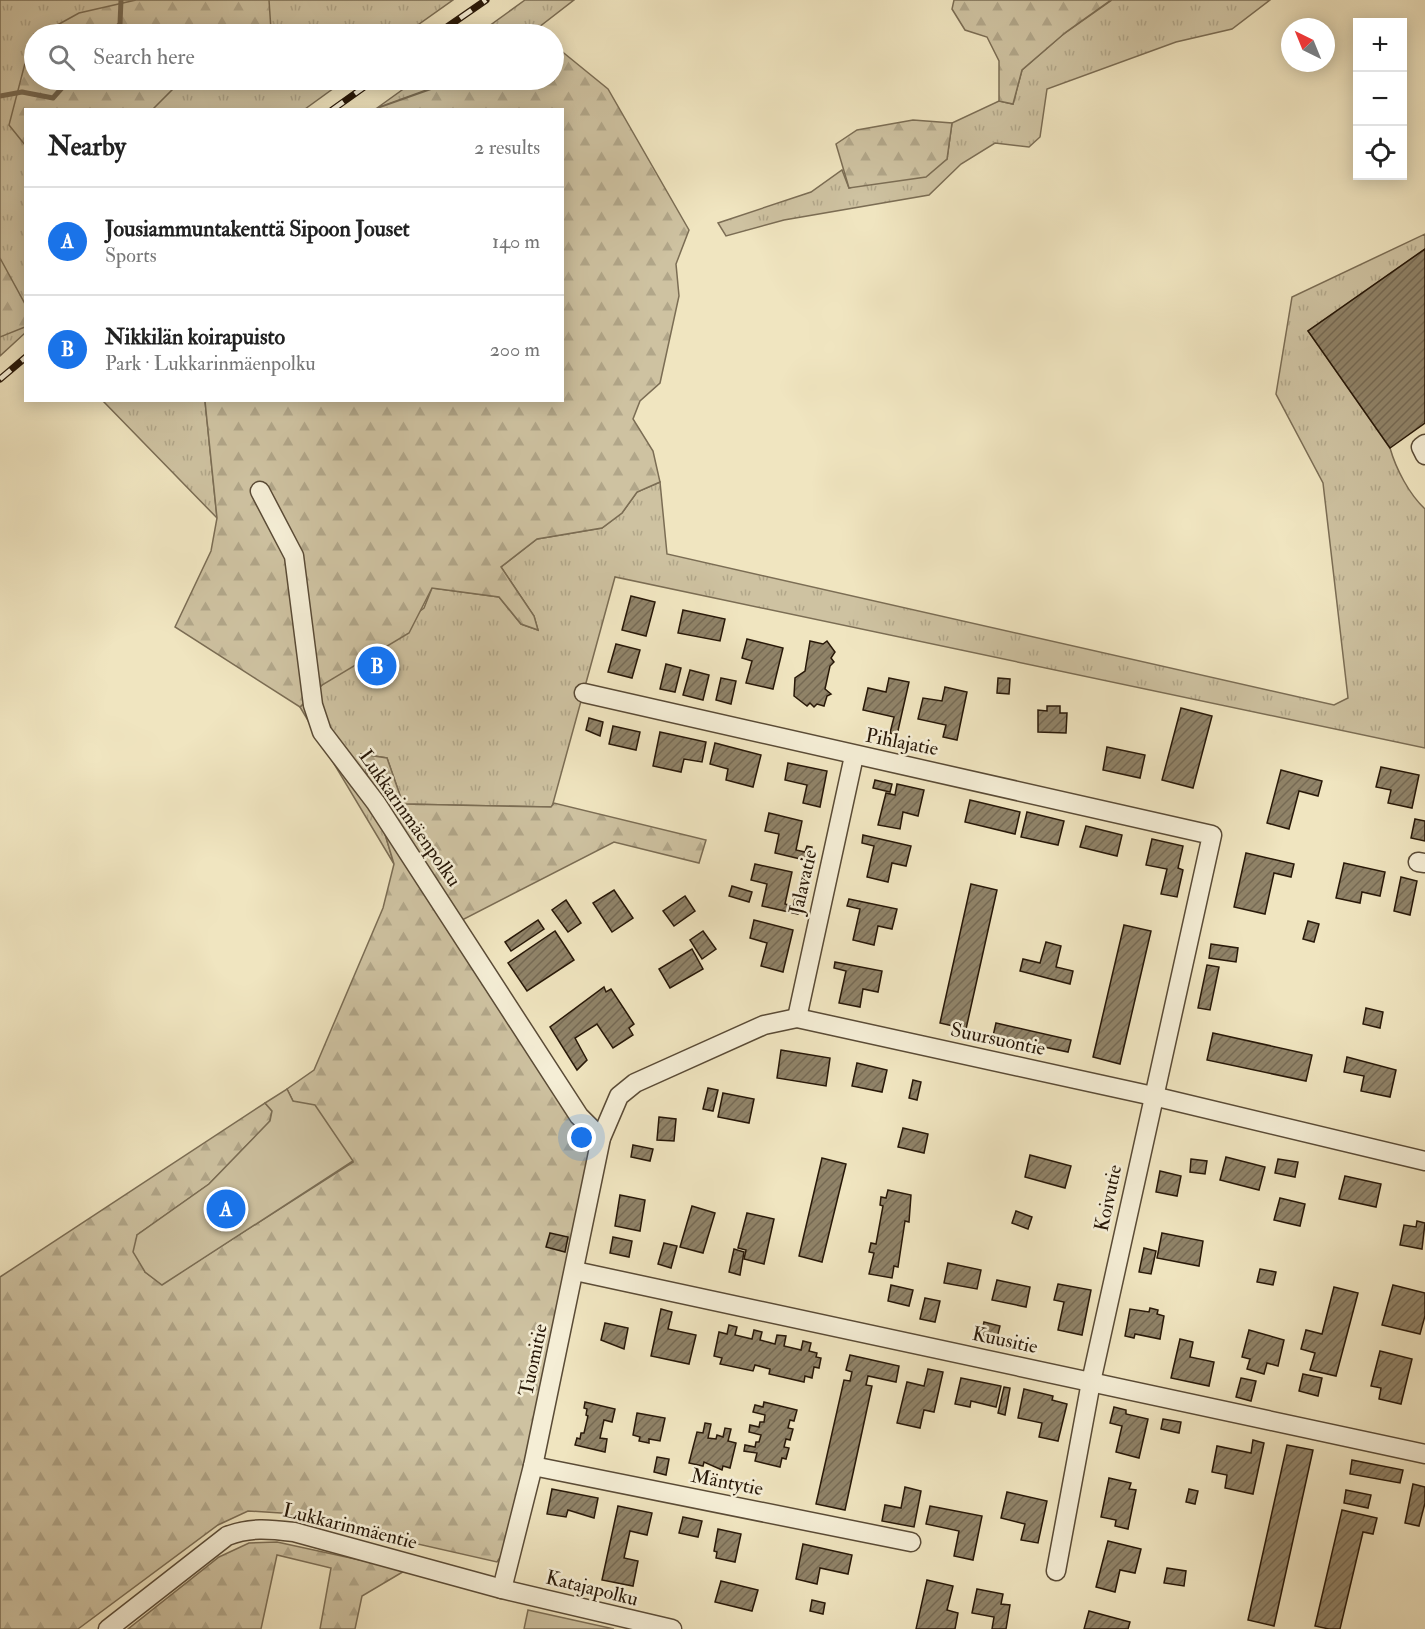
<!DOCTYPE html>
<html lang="en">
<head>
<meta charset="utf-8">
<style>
	:root { --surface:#fff; --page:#f6f6f6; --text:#222; --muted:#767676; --line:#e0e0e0; --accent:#1a73e8 }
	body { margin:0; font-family:"IM FELL Double Pica",serif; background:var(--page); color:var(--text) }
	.controls { position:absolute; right:18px; top:18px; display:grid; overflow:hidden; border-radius:0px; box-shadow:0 3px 15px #0003 }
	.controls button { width:54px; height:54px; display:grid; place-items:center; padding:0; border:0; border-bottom:2px solid var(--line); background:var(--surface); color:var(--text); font:30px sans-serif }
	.compass { position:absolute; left:1281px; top:18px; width:54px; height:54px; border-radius:50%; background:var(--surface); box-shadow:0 3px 15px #0003; rotate:317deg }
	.you { position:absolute; left:582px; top:1138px; width:21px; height:21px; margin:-15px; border:4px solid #fff; border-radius:50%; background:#1a73e8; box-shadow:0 0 0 9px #1a73e833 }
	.badge { display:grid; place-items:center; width:39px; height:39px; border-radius:50%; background:var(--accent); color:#fff; font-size:20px; font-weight:700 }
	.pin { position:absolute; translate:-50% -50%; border:3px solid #fff; box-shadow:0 2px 6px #0006 }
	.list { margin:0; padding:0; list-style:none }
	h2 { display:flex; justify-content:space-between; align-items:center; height:78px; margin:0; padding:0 24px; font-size:26px }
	h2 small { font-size:20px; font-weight:400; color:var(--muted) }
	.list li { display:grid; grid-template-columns:39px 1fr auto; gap:18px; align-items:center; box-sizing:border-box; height:108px; padding:0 24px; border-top:2px solid var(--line) }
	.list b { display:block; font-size:22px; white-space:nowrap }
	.list p { margin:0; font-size:20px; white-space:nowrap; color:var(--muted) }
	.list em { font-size:20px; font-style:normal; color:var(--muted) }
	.icon { flex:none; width:33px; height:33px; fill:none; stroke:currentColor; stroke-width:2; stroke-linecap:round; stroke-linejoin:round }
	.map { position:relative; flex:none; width:1425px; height:1629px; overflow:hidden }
	.search { position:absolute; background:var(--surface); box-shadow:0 3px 15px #0003; left:24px; top:24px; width:540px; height:66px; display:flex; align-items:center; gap:15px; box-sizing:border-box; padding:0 21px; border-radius:33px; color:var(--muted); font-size:22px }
	.panel { position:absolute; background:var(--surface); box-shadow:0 3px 15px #0003; left:24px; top:108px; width:540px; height:294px; border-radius:0px }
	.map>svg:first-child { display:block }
</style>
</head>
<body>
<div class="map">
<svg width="1425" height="1629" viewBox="0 0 1425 1629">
	<defs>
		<pattern id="grass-tufts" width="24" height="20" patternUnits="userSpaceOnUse" patternTransform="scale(1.5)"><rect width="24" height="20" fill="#cec2a1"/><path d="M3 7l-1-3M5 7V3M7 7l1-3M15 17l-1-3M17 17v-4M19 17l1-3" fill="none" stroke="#b1a689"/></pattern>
		<pattern id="forest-firs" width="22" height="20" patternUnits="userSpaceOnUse" patternTransform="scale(1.5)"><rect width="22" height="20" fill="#cec2a1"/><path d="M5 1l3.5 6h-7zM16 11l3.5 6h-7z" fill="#b1a689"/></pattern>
		<pattern id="building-hatch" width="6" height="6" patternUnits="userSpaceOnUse" patternTransform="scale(1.5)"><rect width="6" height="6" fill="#908368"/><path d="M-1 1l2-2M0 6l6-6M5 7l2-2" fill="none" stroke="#766a54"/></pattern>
	</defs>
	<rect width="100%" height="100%" fill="#f0e5c0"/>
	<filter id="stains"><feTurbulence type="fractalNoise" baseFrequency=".00333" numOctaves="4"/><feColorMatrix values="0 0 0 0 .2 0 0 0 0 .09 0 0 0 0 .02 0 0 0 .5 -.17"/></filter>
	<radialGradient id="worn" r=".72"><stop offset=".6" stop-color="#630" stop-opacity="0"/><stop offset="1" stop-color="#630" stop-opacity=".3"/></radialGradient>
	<g fill="url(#grass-tufts)" stroke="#7b6d54" stroke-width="1.5">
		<polygon points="0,0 453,0 405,34 34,34 34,80 345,80 305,109 26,110 25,333 0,356"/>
		<polygon points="525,0 574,0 530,34 478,34"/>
		<polygon points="1112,0 1270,0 1232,29 1176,42 1047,89 1040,137 1029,147 995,143 961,164 929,195 784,220 726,236 718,223 811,192 842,170 849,188 947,159 952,123 999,101 1013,104 1022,70 1061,36"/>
		<polygon points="416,80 454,80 377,108"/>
		<path d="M 1425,234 L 1425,249 L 1308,331 L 1390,448 C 1396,469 1409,494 1425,509 L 1425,748 L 615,577 L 552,807 L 403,804 L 387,758 L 361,754 L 394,864 L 300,707 L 322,685 L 424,608 L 432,588 L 499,597 L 521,624 L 538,630 L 534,616 L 501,567 L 537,539 L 602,528 L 622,513 L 637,492 L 660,482 L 667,554 L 1334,705 L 1348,698 L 1323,483 L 1276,394 L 1292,297 Z"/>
		<polygon points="103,401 205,401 217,518"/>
	</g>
	<g fill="url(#forest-firs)" stroke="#7b6d54" stroke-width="1.5">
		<polygon points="136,0 269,0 271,30 264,34 41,34 79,13"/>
		<polygon points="954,0 1111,0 1066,32 1022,70 1013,104 999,101 999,61 987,37 965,30 952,9"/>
		<polygon points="34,39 34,80 187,80 178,84 153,109 26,110 25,145 9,125 31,40"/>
		<polygon points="554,45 608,89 689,230 676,264 679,296 660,383 640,401 633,419 653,451 660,482 637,492 622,513 602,528 537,539 501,567 534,616 538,630 521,624 499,597 432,588 409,633 322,685 300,707 175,627 211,551 217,518 205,401 562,400 562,110 375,109 457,80 554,80"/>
		<polygon points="913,120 952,123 947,159 926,177 849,188 836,144 857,130"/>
		<polygon points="0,258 25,304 25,327 0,337"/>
		<polygon points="361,754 387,758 403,804 551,807 554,803 706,840 699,863 614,842 462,920 595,1135 508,1545 497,1562 281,1513 248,1511 218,1525 78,1629 0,1629 0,1277 265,1103 272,1111 270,1121 209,1184 137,1235 145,1272 162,1284 353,1162 293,1101 287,1089 314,1070 383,908 394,864"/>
		<polygon points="277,1542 406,1570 362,1596 355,1629 320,1629 331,1568 277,1555 261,1629 128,1629 219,1557 249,1543"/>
	</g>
	<g fill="#cec2a1" stroke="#7b6d54" stroke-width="1.5">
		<polygon points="287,1089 293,1101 315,1105 353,1161 162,1285 145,1272 133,1252 137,1235 209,1184 270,1121 272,1111 265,1103"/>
		<polygon points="528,1610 614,1629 524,1629"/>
	</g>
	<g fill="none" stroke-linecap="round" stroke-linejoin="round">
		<g stroke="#776951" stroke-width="5">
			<polyline points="110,34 120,24 121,0"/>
			<polyline points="0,96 22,92 53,98 69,80"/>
		</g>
	</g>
	<g fill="url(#building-hatch)" stroke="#281808" stroke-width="1.5">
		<polygon points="1425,249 1425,423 1390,448 1308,331"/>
		<polygon points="631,596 655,602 646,636 622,630"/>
		<polygon points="683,610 725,619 720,641 678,633"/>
		<polygon points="747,639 783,648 773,689 746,683 752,661 742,658"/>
		<polygon points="810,641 823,644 827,641 835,652 831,658 834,662 830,666 825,689 831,694 827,696 824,706 817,704 814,707 810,703 807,706 794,696 795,678 805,671"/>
		<polygon points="616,644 640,650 632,678 608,672"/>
		<polygon points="666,664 681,668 675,692 660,689"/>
		<polygon points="690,670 709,675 703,700 683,695"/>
		<polygon points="721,678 736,681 731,704 716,700"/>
		<polygon points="889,678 909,682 897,735 890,733 894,717 863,710 868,688 886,692"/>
		<polygon points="998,678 1010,679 1009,694 997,693"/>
		<polygon points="945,687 967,692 957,740 943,737 946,725 918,719 923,698 942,701"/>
		<polygon points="1047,706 1060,706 1060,713 1067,713 1066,733 1038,732 1038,710 1047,711"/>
		<polygon points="1181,708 1212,716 1193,788 1162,780"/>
		<polygon points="589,718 603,722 600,736 586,730"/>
		<polygon points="613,726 640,732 636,750 609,744"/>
		<polygon points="660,732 706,742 702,762 684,759 681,772 653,766"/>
		<polygon points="715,743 761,755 753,787 726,780 728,769 710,764"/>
		<polygon points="1107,747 1145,755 1140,778 1103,770"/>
		<polygon points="788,763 827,771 820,807 803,803 807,785 785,780"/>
		<polygon points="1381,767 1419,775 1412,808 1388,803 1391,790 1376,787"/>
		<polygon points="1281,770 1322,781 1318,796 1299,791 1289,829 1267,823"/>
		<polygon points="875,780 892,784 890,792 873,788"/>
		<polygon points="897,784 924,790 918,816 903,812 900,829 878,825 886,793 895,795"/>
		<polygon points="970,800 1020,812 1015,834 965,822"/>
		<polygon points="1027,812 1064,821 1058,845 1021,837"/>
		<polygon points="769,813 802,821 796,850 805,852 807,846 812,847 809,861 775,853 779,834 765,831"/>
		<polygon points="1415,819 1425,821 1425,841 1411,838"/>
		<polygon points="1086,826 1122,835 1117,856 1080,847"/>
		<polygon points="863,835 911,846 906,866 892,863 888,882 867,877 874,846 862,843"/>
		<polygon points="1152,839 1183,846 1178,868 1183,870 1177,897 1161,894 1167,869 1146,865"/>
		<polygon points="1246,853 1294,864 1291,877 1274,873 1265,914 1234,907"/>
		<polygon points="1344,863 1385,872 1380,896 1362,892 1360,903 1336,898"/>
		<polygon points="755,864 792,872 785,904 793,906 795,898 801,899 798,914 762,906 767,884 751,880"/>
		<polygon points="1401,877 1417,881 1410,915 1394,911"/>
		<polygon points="971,884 997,890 966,1029 940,1023"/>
		<polygon points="732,886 752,892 749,902 729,896"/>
		<polygon points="614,890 633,918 612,932 593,903"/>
		<polygon points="685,896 695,911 674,926 663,911"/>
		<polygon points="849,899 897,909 892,929 878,926 874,945 853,940 860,909 847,906"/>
		<polygon points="566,900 581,923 568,932 552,910"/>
		<polygon points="538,920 544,929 511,951 505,942"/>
		<polygon points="754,920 793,930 783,972 761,966 767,943 750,938"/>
		<polygon points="1308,921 1319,924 1314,942 1303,939"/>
		<polygon points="1124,925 1151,931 1120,1064 1093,1057"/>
		<polygon points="555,931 574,960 527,991 508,963"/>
		<polygon points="703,931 716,949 702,959 690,940"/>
		<polygon points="1046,942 1061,946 1056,967 1073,971 1070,984 1020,971 1023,959 1040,963"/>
		<polygon points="1211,944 1238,948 1236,962 1209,958"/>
		<polygon points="692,949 703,969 670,988 659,969"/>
		<polygon points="835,962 882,971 878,992 863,989 860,1007 839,1003 846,971 834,968"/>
		<polygon points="1207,965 1219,967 1210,1010 1198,1008"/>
		<polygon points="604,987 606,992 611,989 634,1024 629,1028 633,1035 613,1048 597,1024 575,1038 587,1060 577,1070 550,1027"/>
		<polygon points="1366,1008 1383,1012 1380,1028 1363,1024"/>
		<polygon points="996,1023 1071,1040 1068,1052 993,1036"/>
		<polygon points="1213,1033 1312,1055 1306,1081 1207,1060"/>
		<polygon points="781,1050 830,1058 826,1086 777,1078"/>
		<polygon points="1347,1057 1396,1070 1390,1097 1361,1091 1364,1076 1344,1072"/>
		<polygon points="857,1063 887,1070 882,1092 852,1086"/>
		<polygon points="913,1080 921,1082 917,1100 909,1098"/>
		<polygon points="708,1088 718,1090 713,1111 703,1109"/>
		<polygon points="723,1093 754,1099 749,1123 718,1117"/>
		<polygon points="659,1117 676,1119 674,1141 657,1140"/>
		<polygon points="903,1128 928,1134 924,1153 898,1147"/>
		<polygon points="633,1145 653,1149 650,1161 631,1157"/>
		<polygon points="1030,1155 1071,1166 1065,1188 1025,1177"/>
		<polygon points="1226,1157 1265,1167 1259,1190 1220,1180"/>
		<polygon points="822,1158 846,1164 822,1262 799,1256"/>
		<polygon points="1191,1159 1207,1161 1205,1174 1190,1172"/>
		<polygon points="1278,1159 1298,1162 1295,1177 1275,1173"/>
		<polygon points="1160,1171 1181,1176 1177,1196 1156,1192"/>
		<polygon points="1345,1176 1381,1184 1376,1207 1339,1199"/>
		<polygon points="888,1190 911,1195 909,1222 905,1221 898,1267 894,1266 892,1278 869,1274 874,1253 869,1252 871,1243 876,1244 883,1206 880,1205 881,1197 886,1198"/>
		<polygon points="620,1195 645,1200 640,1231 615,1226"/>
		<polygon points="1280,1198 1305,1204 1300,1226 1274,1220"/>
		<polygon points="692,1206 715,1213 703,1253 680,1247"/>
		<polygon points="1016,1211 1032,1217 1028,1229 1012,1223"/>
		<polygon points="747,1213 774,1219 764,1264 744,1259 746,1250 738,1248"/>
		<polygon points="1417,1221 1425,1223 1422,1249 1400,1245 1404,1225 1416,1227"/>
		<polygon points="550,1233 568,1237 565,1252 546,1247"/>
		<polygon points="1162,1233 1203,1241 1199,1266 1157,1258"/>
		<polygon points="613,1237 632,1241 629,1257 610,1253"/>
		<polygon points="664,1243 677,1246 671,1268 658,1264"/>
		<polygon points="1144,1248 1156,1251 1151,1274 1139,1272"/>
		<polygon points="734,1249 744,1252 740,1275 729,1272"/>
		<polygon points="948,1263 981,1270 977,1289 944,1283"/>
		<polygon points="1260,1269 1276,1272 1273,1285 1257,1282"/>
		<polygon points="997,1280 1030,1287 1026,1307 992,1300"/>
		<polygon points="1058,1284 1091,1290 1082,1335 1058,1330 1064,1302 1054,1300"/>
		<polygon points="891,1285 913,1290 909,1306 888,1301"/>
		<polygon points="1393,1285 1425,1293 1425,1316 1420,1334 1382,1325"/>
		<polygon points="1334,1287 1358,1293 1336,1376 1310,1370 1315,1353 1301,1349 1306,1330 1322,1334"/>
		<polygon points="925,1298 940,1301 935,1322 920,1319"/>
		<polygon points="1150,1308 1158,1310 1157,1314 1164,1316 1160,1339 1135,1334 1134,1338 1125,1336 1130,1309 1149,1312"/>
		<polygon points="661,1309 672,1312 668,1329 696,1335 689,1364 651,1356"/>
		<polygon points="984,1322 1000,1326 997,1338 981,1335"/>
		<polygon points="605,1323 628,1328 624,1349 601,1340"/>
		<polygon points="729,1325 737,1327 735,1335 752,1339 754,1330 762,1332 760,1340 775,1344 777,1335 786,1336 784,1346 801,1350 803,1341 811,1343 809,1351 817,1353 816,1357 821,1358 819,1368 814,1367 812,1378 805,1376 804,1382 769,1374 770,1369 755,1365 753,1371 720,1364 722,1358 714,1356 719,1332 727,1334"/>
		<polygon points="1249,1330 1284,1340 1278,1366 1267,1363 1264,1374 1247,1369 1250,1359 1242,1357"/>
		<polygon points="1180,1339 1193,1342 1190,1357 1214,1362 1209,1386 1171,1378"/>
		<polygon points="1380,1351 1412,1359 1401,1404 1379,1399 1381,1388 1371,1386"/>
		<polygon points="850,1355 899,1366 896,1382 868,1376 866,1385 872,1386 845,1510 816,1504 844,1380 850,1381 852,1372 846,1370"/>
		<polygon points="928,1369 943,1372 934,1412 924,1410 920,1428 897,1423 907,1382 924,1386"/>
		<polygon points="1303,1374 1322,1378 1318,1396 1299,1391"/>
		<polygon points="961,1378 1001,1386 996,1407 971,1401 970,1407 955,1404"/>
		<polygon points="1241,1378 1256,1381 1251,1401 1236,1397"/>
		<polygon points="1004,1387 1010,1388 1005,1415 998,1413"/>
		<polygon points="1024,1389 1053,1396 1052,1400 1067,1404 1058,1441 1039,1437 1042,1423 1018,1418"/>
		<polygon points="585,1402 615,1409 612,1422 604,1420 600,1438 607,1439 605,1452 575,1445 577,1438 580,1439 581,1433 584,1433 588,1416 586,1415 587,1409 584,1408"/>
		<polygon points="764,1402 797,1410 794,1421 790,1420 788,1428 793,1429 790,1440 786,1439 784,1447 789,1448 786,1459 782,1458 780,1467 755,1461 757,1453 744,1451 745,1445 755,1447 756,1442 759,1442 761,1435 749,1432 750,1425 759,1427 760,1422 764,1422 765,1415 753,1412 755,1405 763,1407"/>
		<polygon points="1114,1407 1126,1410 1126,1414 1148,1419 1139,1458 1116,1452 1122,1426 1110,1423"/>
		<polygon points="637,1413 665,1418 660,1441 649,1439 649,1443 639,1441 640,1437 633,1435"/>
		<polygon points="1163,1419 1181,1422 1179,1433 1161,1429"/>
		<polygon points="705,1423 711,1424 708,1438 716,1439 717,1435 723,1437 725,1428 731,1429 728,1441 736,1443 730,1468 723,1466 722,1470 704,1462 703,1466 689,1463 697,1432 703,1433"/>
		<polygon points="1253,1440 1264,1443 1253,1494 1225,1488 1227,1475 1212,1472 1217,1446 1251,1453"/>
		<polygon points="1287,1445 1313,1450 1274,1626 1248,1620"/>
		<polygon points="657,1457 669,1459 666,1475 654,1472"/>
		<polygon points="1352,1460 1403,1470 1400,1483 1350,1474"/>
		<polygon points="1109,1478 1131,1483 1129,1489 1136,1490 1128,1529 1115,1526 1116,1520 1101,1517"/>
		<polygon points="1413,1484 1425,1487 1425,1503 1419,1526 1405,1523"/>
		<polygon points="905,1487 921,1491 914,1527 882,1521 885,1505 901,1508"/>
		<polygon points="552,1489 598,1498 594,1518 568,1510 566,1517 547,1514"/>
		<polygon points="1189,1489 1198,1491 1195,1504 1186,1502"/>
		<polygon points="1346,1490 1371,1495 1368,1508 1344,1503"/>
		<polygon points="1007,1492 1047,1501 1038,1543 1021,1540 1025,1524 1001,1518"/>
		<polygon points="618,1506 652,1513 647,1535 630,1531 624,1558 638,1561 633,1586 602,1580"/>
		<polygon points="930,1506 982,1516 973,1560 954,1556 959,1531 926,1524"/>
		<polygon points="1342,1510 1377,1518 1373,1534 1363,1532 1340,1629 1329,1629 1315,1626"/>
		<polygon points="683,1517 702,1521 698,1537 679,1533"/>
		<polygon points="718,1529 741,1534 735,1562 716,1558 717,1552 714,1551"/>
		<polygon points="1108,1541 1141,1549 1135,1573 1120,1570 1115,1592 1096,1587"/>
		<polygon points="803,1544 852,1555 848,1574 820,1568 817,1584 796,1579"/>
		<polygon points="1167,1568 1186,1571 1184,1586 1164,1583"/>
		<polygon points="927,1580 953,1586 947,1610 958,1613 955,1629 916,1629"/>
		<polygon points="721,1581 758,1590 752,1611 715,1602"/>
		<polygon points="977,1589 1003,1594 1001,1604 1010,1605 1006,1629 992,1629 994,1617 972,1613"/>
		<polygon points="812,1600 825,1603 823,1614 810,1611"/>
		<polygon points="1089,1611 1130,1622 1128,1629 1084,1629"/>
	</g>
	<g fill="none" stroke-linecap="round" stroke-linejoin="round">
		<defs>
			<g id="minor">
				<polyline points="1425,444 1421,447 1425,455"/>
				<polyline points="260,491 294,556 313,705 322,732 376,803 579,1116 601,1138"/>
				<polyline points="584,693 1212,835 1091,1382 1056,1571"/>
				<polyline points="1418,862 1425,863"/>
				<polyline points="797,1018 854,756"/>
				<polyline points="575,1271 1425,1454"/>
				<polyline points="533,1466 911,1542"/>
				<polyline points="502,1589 533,1466 601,1138 619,1096 635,1083 764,1025 797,1018 1153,1096 1425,1161"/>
				<path d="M 108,1629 L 227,1536 C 250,1527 269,1529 294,1532 L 502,1589 L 672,1629"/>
			</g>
		</defs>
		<use href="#minor" stroke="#5a4b36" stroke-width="21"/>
		<use href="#minor" stroke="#f5eed6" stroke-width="18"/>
		<defs>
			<g id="rail">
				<polyline points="437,34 486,0"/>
				<polyline points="332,110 374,80"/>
				<polyline points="0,379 26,357"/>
			</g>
		</defs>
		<use href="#rail" stroke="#281808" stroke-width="7"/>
		<use href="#rail" stroke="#f5eed6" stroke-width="4.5" stroke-dasharray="14" stroke-linecap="butt"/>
	</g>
	<g text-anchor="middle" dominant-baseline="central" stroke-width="5" stroke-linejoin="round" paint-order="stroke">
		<g font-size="20" fill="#281808" stroke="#f5eed6">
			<text transform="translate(902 742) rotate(11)">Pihlajatie</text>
			<text transform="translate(410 818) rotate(55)">Lukkarinmäenpolku</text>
			<text transform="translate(803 882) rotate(-77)">Jalavatie</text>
			<text transform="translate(998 1039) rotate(12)">Suursuontie</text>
			<text transform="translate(1108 1198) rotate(-78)">Koivutie</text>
			<text transform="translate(1005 1340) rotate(12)">Kuusitie</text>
			<text transform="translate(533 1360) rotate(-78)">Tuomitie</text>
			<text transform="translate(727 1482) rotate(11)">Mäntytie</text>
			<text transform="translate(350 1526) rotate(14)">Lukkarinmäentie</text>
			<text transform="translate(592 1588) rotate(14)">Katajapolku</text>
		</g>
	</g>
	<rect width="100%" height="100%" filter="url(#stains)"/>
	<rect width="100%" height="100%" fill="url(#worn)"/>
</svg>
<div class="controls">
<button>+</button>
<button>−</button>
<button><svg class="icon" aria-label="locate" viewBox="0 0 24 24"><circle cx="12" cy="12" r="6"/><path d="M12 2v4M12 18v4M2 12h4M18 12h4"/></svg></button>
</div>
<svg class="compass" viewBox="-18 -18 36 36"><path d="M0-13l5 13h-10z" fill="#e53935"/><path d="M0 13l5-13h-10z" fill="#767676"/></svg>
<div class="you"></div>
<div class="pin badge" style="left:226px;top:1209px">A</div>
<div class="pin badge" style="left:377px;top:666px">B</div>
<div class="search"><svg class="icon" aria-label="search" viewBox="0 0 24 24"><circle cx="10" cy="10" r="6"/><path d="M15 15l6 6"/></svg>Search here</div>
<section class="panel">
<h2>Nearby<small>2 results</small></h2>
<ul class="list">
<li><span class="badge">A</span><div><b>Jousiammuntakenttä Sipoon Jouset</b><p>Sports</p></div><em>140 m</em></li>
<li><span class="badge">B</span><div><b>Nikkilän koirapuisto</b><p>Park · Lukkarinmäenpolku</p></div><em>200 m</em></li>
</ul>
</section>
</div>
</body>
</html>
